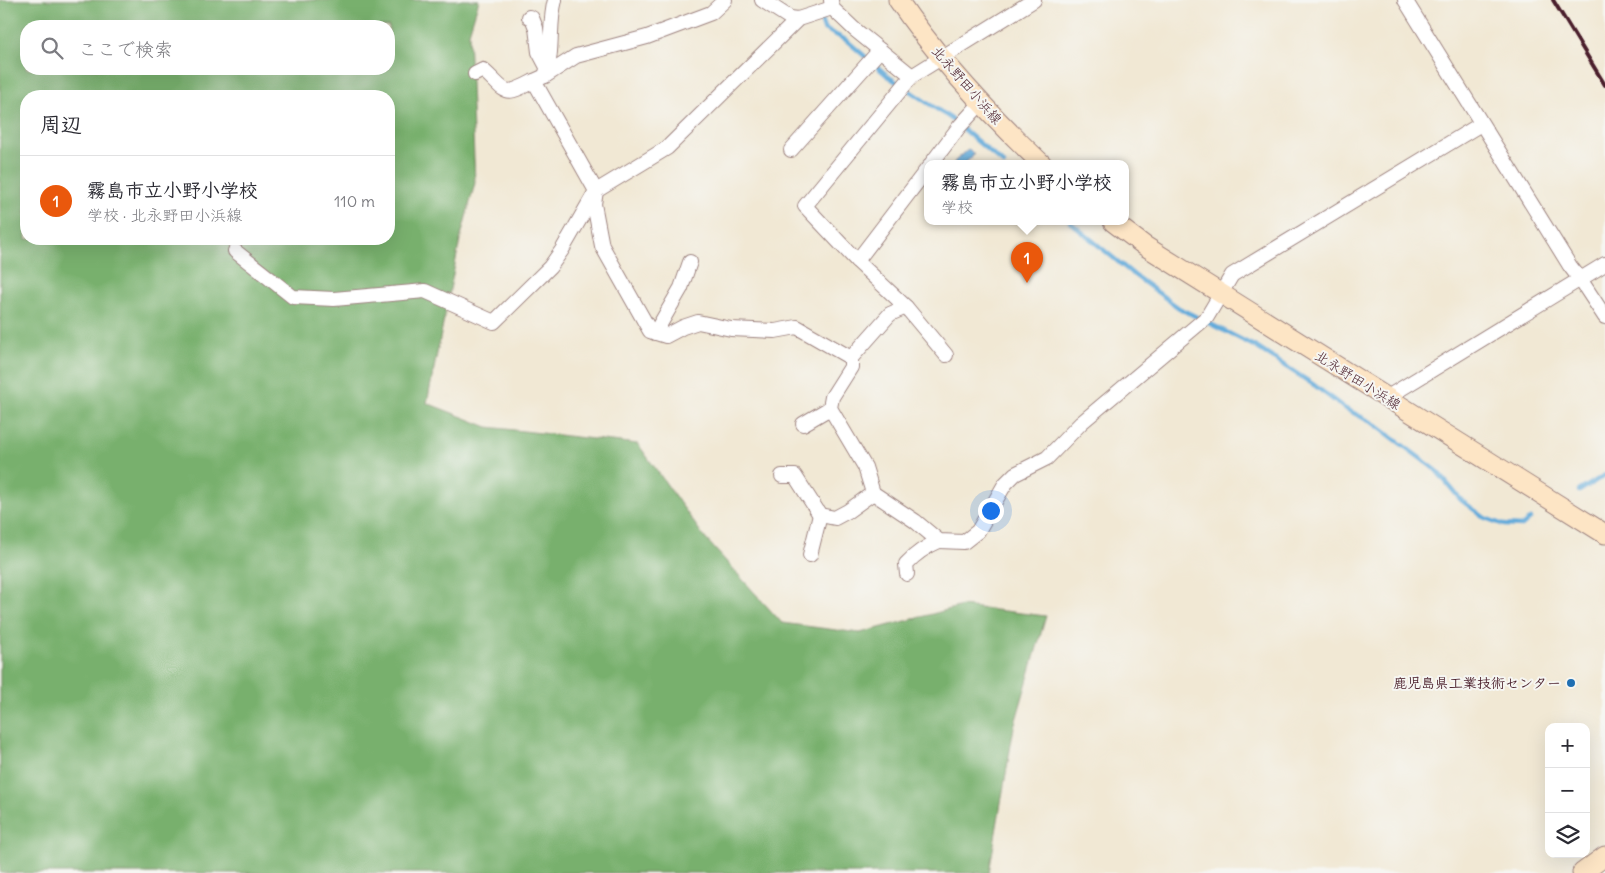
<!DOCTYPE html>
<html lang="ja">
<head>
<meta charset="utf-8">
<style>
	:root { --surface:#fff; --page:#f2f2f3; --text:#2b2b33; --muted:#7c7c81; --line:#e1e1e2; --accent:#ea580c }
	body { margin:0; font-family:Delius,"Klee One",sans-serif; background:var(--page); color:var(--text) }
	.controls { position:absolute; right:15px; bottom:15px; display:grid; overflow:hidden; border-radius:10px; box-shadow:0 5px 20px #0002 }
	.controls button { width:45px; height:45px; display:grid; place-items:center; padding:0; border:0; border-bottom:1px solid var(--line); background:var(--surface); color:var(--text); font:25px sans-serif }
	.you { position:absolute; left:990px; top:510px; width:18px; height:18px; margin:-12px; border:4px solid #fff; border-radius:50%; background:#1a73e8; box-shadow:0 0 0 8px #1a73e833 }
	.badge { display:grid; place-items:center; width:32px; height:32px; border-radius:50%; background:var(--accent); color:#fff; font-size:16px; font-weight:700 }
	.pin { position:absolute; translate:-50% -41px; filter:drop-shadow(0 1px 2px #0008) }
	.pin::after { content:''; position:absolute; top:26px; width:18px; height:15px; background:inherit; clip-path:polygon(0 0,100% 0,50% 100%) }
	.popup { position:absolute; left:924px; top:160px; width:205px; height:65px; box-sizing:border-box; display:grid; place-content:center; border-radius:10px; background:var(--surface); filter:drop-shadow(0 1px 4px #0005); font-size:16px; white-space:nowrap; color:var(--muted) }
	.popup b { font-size:19px; color:var(--text) }
	.popup::after { content:''; position:absolute; left:50%; top:100%; margin-left:-10px; border:10px solid transparent; border-top-color:var(--surface) }
	.list { margin:0; padding:0; list-style:none }
	h2 { display:flex; justify-content:space-between; align-items:center; height:65px; margin:0; padding:0 20px; font-size:21px }
	h2 small { font-size:16px; font-weight:400; color:var(--muted) }
	.list li { display:grid; grid-template-columns:32px 1fr auto; gap:15px; align-items:center; box-sizing:border-box; height:90px; padding:0 20px; border-top:1px solid var(--line) }
	.list b { display:block; font-size:19px; white-space:nowrap }
	.list p { margin:0; font-size:16px; white-space:nowrap; color:var(--muted) }
	.list em { font-size:16px; font-style:normal; color:var(--muted) }
	.icon { flex:none; width:28px; height:28px; fill:none; stroke:currentColor; stroke-width:2; stroke-linecap:round; stroke-linejoin:round }
	.map { position:relative; flex:none; width:1605px; height:873px; overflow:hidden }
	.search { position:absolute; background:var(--surface); box-shadow:0 5px 20px #0002; left:20px; top:20px; width:375px; height:55px; display:flex; align-items:center; gap:12px; box-sizing:border-box; padding:0 18px; border-radius:20px; color:var(--muted); font-size:19px }
	.panel { position:absolute; background:var(--surface); box-shadow:0 5px 20px #0002; left:20px; top:90px; width:375px; height:155px; border-radius:20px }
	.map>svg:first-child { display:block }
</style>
</head>
<body>
<div class="map">
<svg width="1605" height="873" viewBox="0 0 1605 873">
	<rect width="100%" height="100%" fill="#f6f6f2"/>
	<filter id="ink" filterUnits="userSpaceOnUse"><feTurbulence type="fractalNoise" baseFrequency=".02" numOctaves="2"/><feDisplacementMap in="SourceGraphic" scale="10" xChannelSelector="R" yChannelSelector="G"/><feConvolveMatrix kernelMatrix="1 2 1 2 8 2 1 2 1" color-interpolation-filters="sRGB"/></filter>
	<filter id="wash" filterUnits="userSpaceOnUse"><feTurbulence type="fractalNoise" baseFrequency=".0096" numOctaves="4" result="noise"/><feDisplacementMap in="SourceGraphic" scale="20" xChannelSelector="R" yChannelSelector="G"/><feGaussianBlur stdDeviation="1.12" result="paint"/><feColorMatrix in="noise" values="0 0 0 0 0 0 0 0 0 0 0 0 0 0 0 0 0 1.4 0 .05"/><feComposite in="paint" operator="in"/></filter>
	<g filter="url(#wash)">
		<rect width="100%" height="100%" fill="#f1e8d4"/>
		<path fill="#78b06d" stroke="#61684c" fill-rule="evenodd" d="M 0,0 L 479,0 L 469,33 L 475,183 L 460,240 L 427,403 L 488,427 L 638,444 L 705,538 L 782,623 L 860,633 L 962,606 L 1046,616 L 1014,727 L 989,873 L 0,873 ZM 26,26 L 389,26 L 389,69 L 26,69 ZM 26,96 L 389,96 L 389,239 L 26,239 Z"/>
		<polygon fill="#63abda" stroke="#566582" points="969,149 974,155 964,164 955,164 954,162"/>
		<g fill="none" stroke-linecap="round" stroke-linejoin="round">
			<g stroke="#63abda" stroke-width="4.5">
				<polyline points="821,20 824,29 846,40 889,77 950,118 1004,164"/>
				<polyline points="1070,222 1134,275 1179,308 1256,347 1314,385 1344,408 1373,423 1436,470 1461,500 1485,518 1504,525 1522,526 1530,519"/>
				<polyline points="1579,491 1605,475"/>
			</g>
		</g>
	</g>
	<g filter="url(#ink)">
		<g fill="none" stroke-linecap="round" stroke-linejoin="round">
			<defs>
				<g id="street">
					<polyline points="725,0 711,13 647,37 576,56 545,76 534,81 596,191 594,204 602,246 650,331 666,336 683,327 698,322 731,329 775,331 797,327 851,358"/>
					<polyline points="762,0 790,18 798,19"/>
					<polyline points="831,0 832,8 854,29 912,76"/>
					<polyline points="1405,0 1570,266 1580,279 1605,317"/>
					<polyline points="529,17 532,18 536,28 539,52 548,69"/>
					<path d="M 475,74 L 483,70 C 508,92 501,98 534,81"/>
					<path d="M 545,76 C 554,52 548,25 555,0"/>
					<polyline points="791,150 880,50"/>
					<polyline points="931,164 959,127 981,103"/>
					<polyline points="235,251 293,297 334,299 425,291 494,322 550,267 562,250 596,191 667,148 798,19 832,8"/>
					<polyline points="857,261 928,168"/>
					<polyline points="906,307 890,314 851,358 851,367 832,397 830,408 865,467 873,493 915,521 939,541 964,542 978,531 1005,484 1015,474 1047,458 1081,423 1207,317 1232,275 1481,124"/>
					<polyline points="655,333 681,288 690,262"/>
					<polyline points="946,355 906,307 857,261 805,206 912,76 1034,0"/>
					<polyline points="1386,398 1605,264"/>
					<polyline points="803,424 830,408"/>
					<polyline points="782,476 795,476 820,515 835,518 848,511 873,493"/>
					<polyline points="810,555 820,515"/>
					<path d="M 907,574 L 906,564 C 916,553 925,547 939,541"/>
				</g>
				<g id="secondary">
					<path d="M 898,0 C 939,60 989,114 1042,164"/>
					<polyline points="1113,222 1145,246 1605,534"/>
					<polyline points="1582,873 1605,856"/>
				</g>
			</defs>
			<use href="#street" stroke="#9e8480" stroke-width="16"/>
			<use href="#secondary" stroke="#9e8480" stroke-width="21"/>
			<use href="#street" stroke="#fff" stroke-width="14"/>
			<use href="#secondary" stroke="#fde5c5" stroke-width="19"/>
			<polyline stroke="#4a1f2b" stroke-width="4" points="1553,0 1605,85"/>
		</g>
	</g>
	<circle fill="#1f6fb2" stroke="#f6f6f2" stroke-width="2" cx="1571" cy="683" r="5"/>
	<g text-anchor="middle" dominant-baseline="central" stroke-width="4" stroke-linejoin="round" paint-order="stroke">
		<g font-size="14" fill="#4a1f2b" stroke="#f6f6f2">
			<text transform="translate(967 85) rotate(49)">北永野田小浜線</text>
			<text transform="translate(1358 380) rotate(32)">北永野田小浜線</text>
		</g>
		<g font-size="14" font-weight="bold" fill="#4a1f2b" stroke="#f6f6f2" text-anchor="end">
			<text x="1561" y="683">鹿児島県工業技術センター</text>
		</g>
	</g>
</svg>
<div class="controls">
<button>+</button>
<button>−</button>
<button><svg class="icon" aria-label="layers" viewBox="0 0 24 24"><path d="M12 4l9 5-9 5-9-5zM3 14l9 5 9-5"/></svg></button>
</div>
<div class="you"></div>
<div class="pin badge" style="left:1027px;top:283px">1</div>
<div class="popup"><b>霧島市立小野小学校</b>学校</div>
<div class="search"><svg class="icon" aria-label="search" viewBox="0 0 24 24"><circle cx="10" cy="10" r="6"/><path d="M15 15l6 6"/></svg>ここで検索</div>
<section class="panel">
<h2>周辺<small></small></h2>
<ul class="list">
<li><span class="badge">1</span><div><b>霧島市立小野小学校</b><p>学校 · 北永野田小浜線</p></div><em>110 m</em></li>
</ul>
</section>
</div>
</body>
</html>
